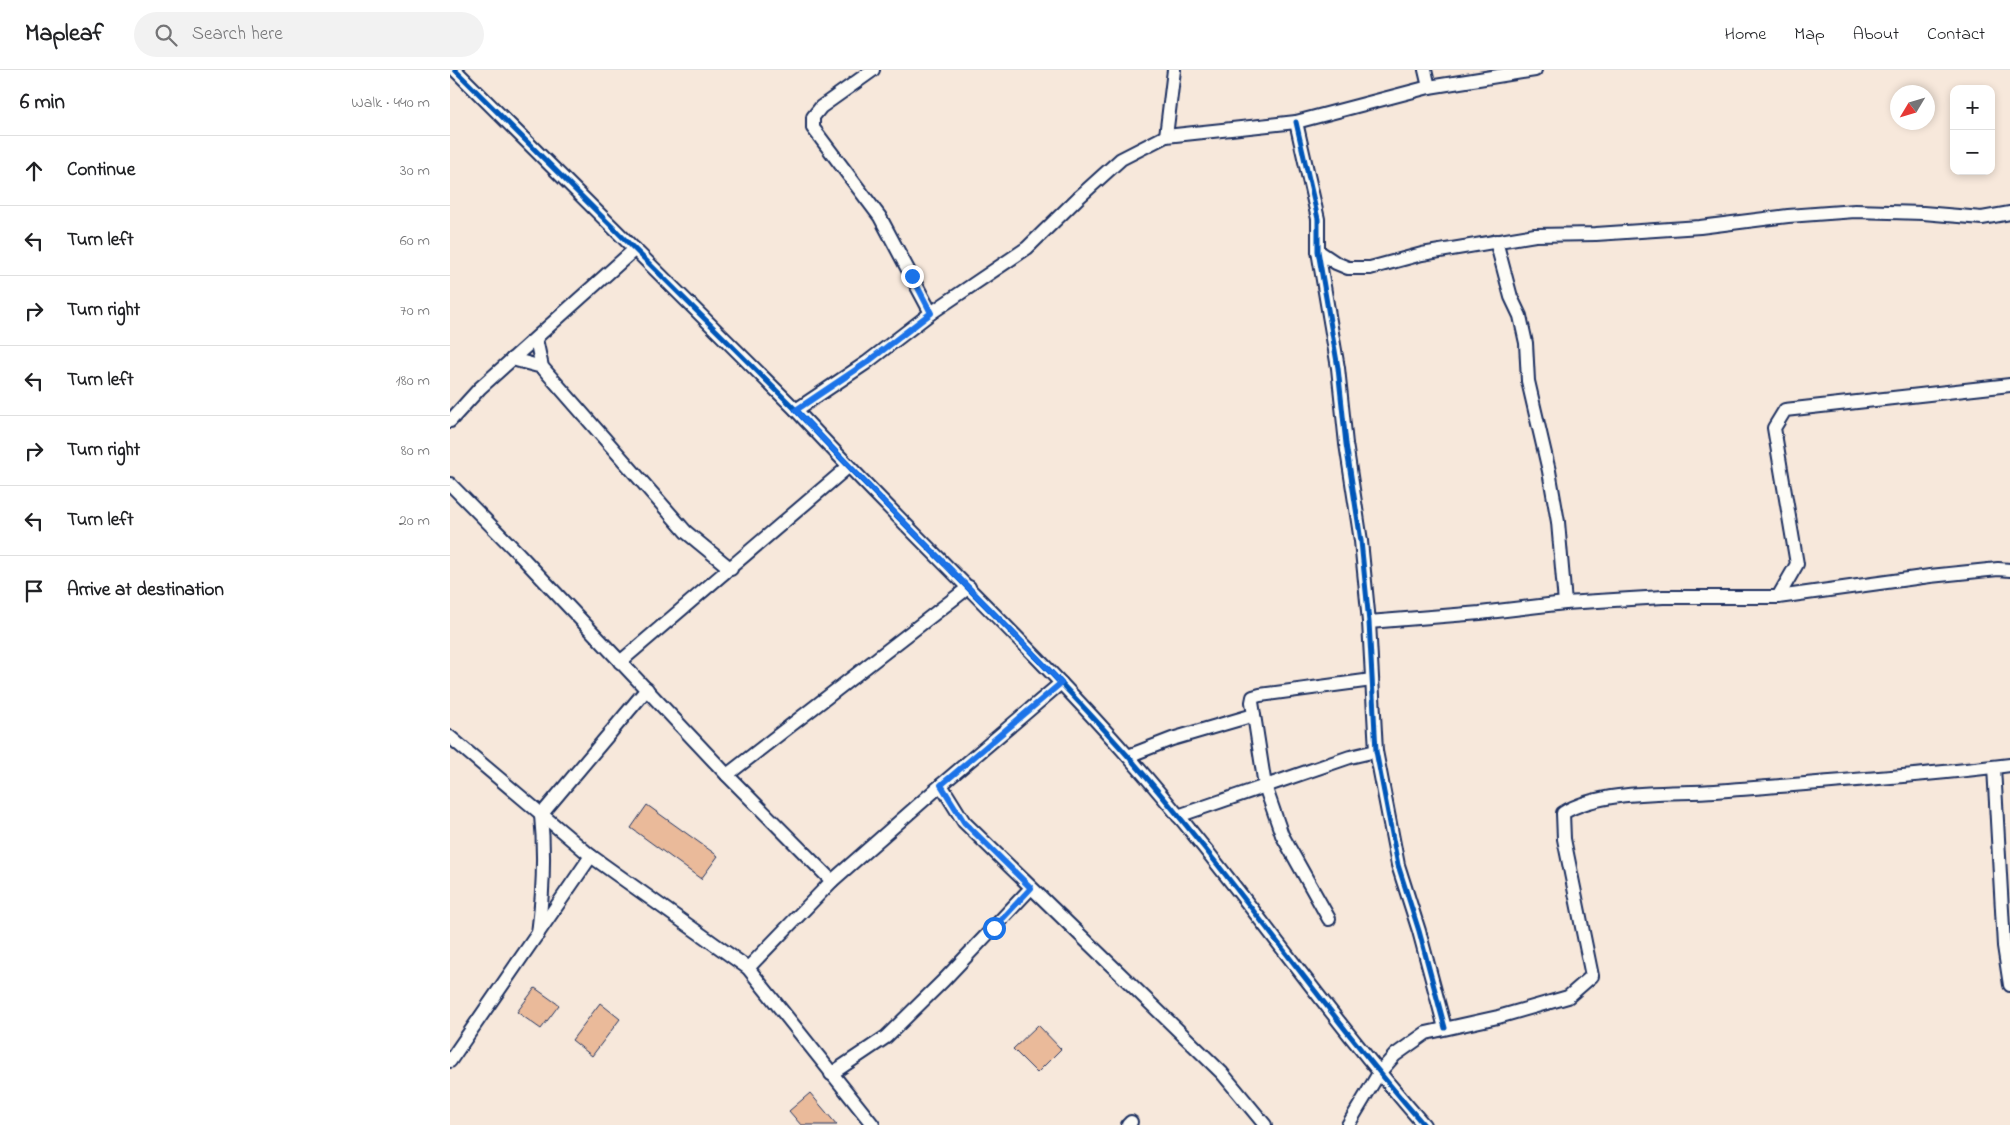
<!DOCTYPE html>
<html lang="en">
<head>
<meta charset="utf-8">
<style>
	:root { --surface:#fff; --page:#f2f2f2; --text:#202124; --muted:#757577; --line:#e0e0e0 }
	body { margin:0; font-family:"Indie Flower",sans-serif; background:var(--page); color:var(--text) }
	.controls { position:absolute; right:15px; top:15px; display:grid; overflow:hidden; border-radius:10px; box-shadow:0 2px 8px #0003 }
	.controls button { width:45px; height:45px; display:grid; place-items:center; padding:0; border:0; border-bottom:1px solid var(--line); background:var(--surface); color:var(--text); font:25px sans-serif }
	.compass { position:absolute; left:1440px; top:15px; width:45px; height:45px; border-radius:50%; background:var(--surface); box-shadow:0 2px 8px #0003; rotate:232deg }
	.stop { position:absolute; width:15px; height:15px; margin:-11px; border:4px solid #1a73e8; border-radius:50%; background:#fff }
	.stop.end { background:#1a73e8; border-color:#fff; box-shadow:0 1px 5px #0008 }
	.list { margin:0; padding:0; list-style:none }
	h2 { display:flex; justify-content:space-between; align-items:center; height:65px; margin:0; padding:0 20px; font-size:21px }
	h2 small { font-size:16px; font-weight:400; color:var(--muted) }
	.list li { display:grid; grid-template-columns:32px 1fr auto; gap:15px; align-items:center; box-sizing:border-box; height:70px; padding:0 20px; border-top:1px solid var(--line) }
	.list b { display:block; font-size:19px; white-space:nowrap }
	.list em { font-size:16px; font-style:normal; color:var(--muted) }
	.icon { flex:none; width:28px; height:28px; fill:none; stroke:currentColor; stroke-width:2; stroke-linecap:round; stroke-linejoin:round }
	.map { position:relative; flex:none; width:1560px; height:1055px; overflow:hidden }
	header { display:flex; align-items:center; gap:30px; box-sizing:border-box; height:70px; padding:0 25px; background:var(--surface); border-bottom:1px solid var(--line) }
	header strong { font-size:24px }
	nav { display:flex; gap:28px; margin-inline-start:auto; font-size:18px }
	.search { width:350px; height:45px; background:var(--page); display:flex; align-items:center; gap:12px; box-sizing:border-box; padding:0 18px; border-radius:28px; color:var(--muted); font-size:19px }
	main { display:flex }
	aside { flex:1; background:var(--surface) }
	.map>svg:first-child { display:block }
</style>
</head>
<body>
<header>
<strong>Mapleaf</strong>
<div class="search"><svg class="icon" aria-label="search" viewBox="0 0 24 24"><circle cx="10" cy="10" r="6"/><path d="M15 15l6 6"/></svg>Search here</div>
<nav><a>Home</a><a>Map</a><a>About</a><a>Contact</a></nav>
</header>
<main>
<aside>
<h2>6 min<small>Walk · 440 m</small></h2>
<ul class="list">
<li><svg class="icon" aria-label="ahead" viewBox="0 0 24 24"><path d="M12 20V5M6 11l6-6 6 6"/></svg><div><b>Continue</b></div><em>30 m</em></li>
<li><svg class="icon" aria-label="left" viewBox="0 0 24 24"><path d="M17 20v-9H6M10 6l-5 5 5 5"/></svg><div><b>Turn left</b></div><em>60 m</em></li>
<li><svg class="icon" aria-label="right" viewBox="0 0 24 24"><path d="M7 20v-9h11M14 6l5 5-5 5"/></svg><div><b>Turn right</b></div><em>70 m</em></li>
<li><svg class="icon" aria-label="left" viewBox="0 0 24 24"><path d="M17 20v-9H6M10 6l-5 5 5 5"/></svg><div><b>Turn left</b></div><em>180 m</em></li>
<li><svg class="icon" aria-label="right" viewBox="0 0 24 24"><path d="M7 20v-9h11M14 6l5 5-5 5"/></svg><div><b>Turn right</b></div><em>80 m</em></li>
<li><svg class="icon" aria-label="left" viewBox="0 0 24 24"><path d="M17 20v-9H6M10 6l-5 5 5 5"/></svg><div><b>Turn left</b></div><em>20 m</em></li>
<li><svg class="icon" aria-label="arrive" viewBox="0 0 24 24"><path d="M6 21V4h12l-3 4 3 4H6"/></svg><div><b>Arrive at destination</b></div></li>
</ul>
</aside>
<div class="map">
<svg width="1560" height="1055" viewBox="0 0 1560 1055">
	<rect width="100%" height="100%" fill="#f7e8db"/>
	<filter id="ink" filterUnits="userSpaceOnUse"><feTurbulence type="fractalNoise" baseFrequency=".02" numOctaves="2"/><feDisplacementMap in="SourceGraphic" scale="10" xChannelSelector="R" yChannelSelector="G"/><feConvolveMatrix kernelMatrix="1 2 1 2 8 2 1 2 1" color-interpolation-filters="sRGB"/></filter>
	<g filter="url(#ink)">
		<g fill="#eaba9a" stroke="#1b2f5e">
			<polygon points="197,735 268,786 251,809 181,758"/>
			<polygon points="85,918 109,935 91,959 67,942"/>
			<polygon points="150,933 170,949 142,986 122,970"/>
			<polygon points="588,955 611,979 587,1003 563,979"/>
			<polygon points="360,1023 387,1055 351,1055 339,1041"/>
		</g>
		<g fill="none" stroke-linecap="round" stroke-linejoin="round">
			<defs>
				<g id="street">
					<path d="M 5,0 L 346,340 C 454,458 572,566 677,685 C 782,804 870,936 974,1055"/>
					<polyline points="423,0 371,37 363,47 363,58 430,147 481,243"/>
					<polyline points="975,0 979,17"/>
					<polyline points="846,52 868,149 868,181 888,298 896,374 911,471 919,552 926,681 948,795 969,861 995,958"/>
					<polyline points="716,66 724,0"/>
					<polyline points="1046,171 1061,227 1070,246 1076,273 1078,311 1099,401 1108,452 1115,533"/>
					<polyline points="868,181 886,193 898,198 920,198 972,184 1085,165 1146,164 1250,157 1338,146 1405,141 1473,143 1532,148 1560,143"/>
					<polyline points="86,269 92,297 236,462 281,499"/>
					<polyline points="62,289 92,297"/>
					<polyline points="346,340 416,293 481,243 577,178 628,128 671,89 716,66 846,52 979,17 1085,0"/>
					<polyline points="0,351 30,318 185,179"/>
					<polyline points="0,414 69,484 277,705 382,811"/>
					<polyline points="1328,527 1347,494 1324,358 1335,340 1560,315"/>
					<polyline points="919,552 1030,543 1115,533 1213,527 1328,527 1480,506 1548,499 1560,500"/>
					<polyline points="170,592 398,397"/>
					<polyline points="0,667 141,786 298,898 423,1055"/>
					<polyline points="678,686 722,669 804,645"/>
					<polyline points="1544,697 1554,876 1560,915"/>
					<polyline points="277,705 519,517"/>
					<polyline points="491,715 514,752 772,1003 815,1055"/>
					<polyline points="728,746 900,687 926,681"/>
					<polyline points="879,849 832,765 815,716 802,632 803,627 810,625 922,610"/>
					<path d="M 88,864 C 93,824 95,785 91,745 L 197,619"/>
					<polyline points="298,898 382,811 491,715 611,613"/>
					<polyline points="0,991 141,786"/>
					<polyline points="381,1004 436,967 494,910 581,818"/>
					<polyline points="678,1055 681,1052"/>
					<path d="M 898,1055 L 929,1003 L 945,985 L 976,963 L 1048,947 L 1118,927 L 1142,906 L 1114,769 L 1113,743 C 1152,719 1220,724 1265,721 C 1364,713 1462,707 1560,695"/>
				</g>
			</defs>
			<use href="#street" stroke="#1b2f5e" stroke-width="16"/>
			<use href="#street" stroke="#fdfcf7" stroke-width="12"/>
			<defs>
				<g id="cycleway">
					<path d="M 5,0 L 346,340 C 454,458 572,566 677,685 C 782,804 870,936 974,1055"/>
					<polyline points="846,52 868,149 868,181 888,298 896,374 911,471 919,552 926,681 948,795 969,861 995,958"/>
				</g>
			</defs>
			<use href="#cycleway" stroke="#fdfcf7" stroke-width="8"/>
			<use href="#cycleway" stroke="#0057b8" stroke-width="5"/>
		</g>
	</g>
	<g fill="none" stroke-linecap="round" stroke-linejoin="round" filter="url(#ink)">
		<path stroke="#1a73e8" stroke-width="6" d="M 462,206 L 481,243 L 416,293 L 346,340 C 432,433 524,521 611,613 L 491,715 L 514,752 L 581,818 L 544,858"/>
	</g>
</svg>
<div class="controls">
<button>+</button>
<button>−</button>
</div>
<svg class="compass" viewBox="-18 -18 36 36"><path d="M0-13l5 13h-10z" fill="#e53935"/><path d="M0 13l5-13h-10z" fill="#757577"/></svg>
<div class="stop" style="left:544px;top:858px"></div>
<div class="stop end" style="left:462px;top:206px"></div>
</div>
</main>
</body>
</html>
